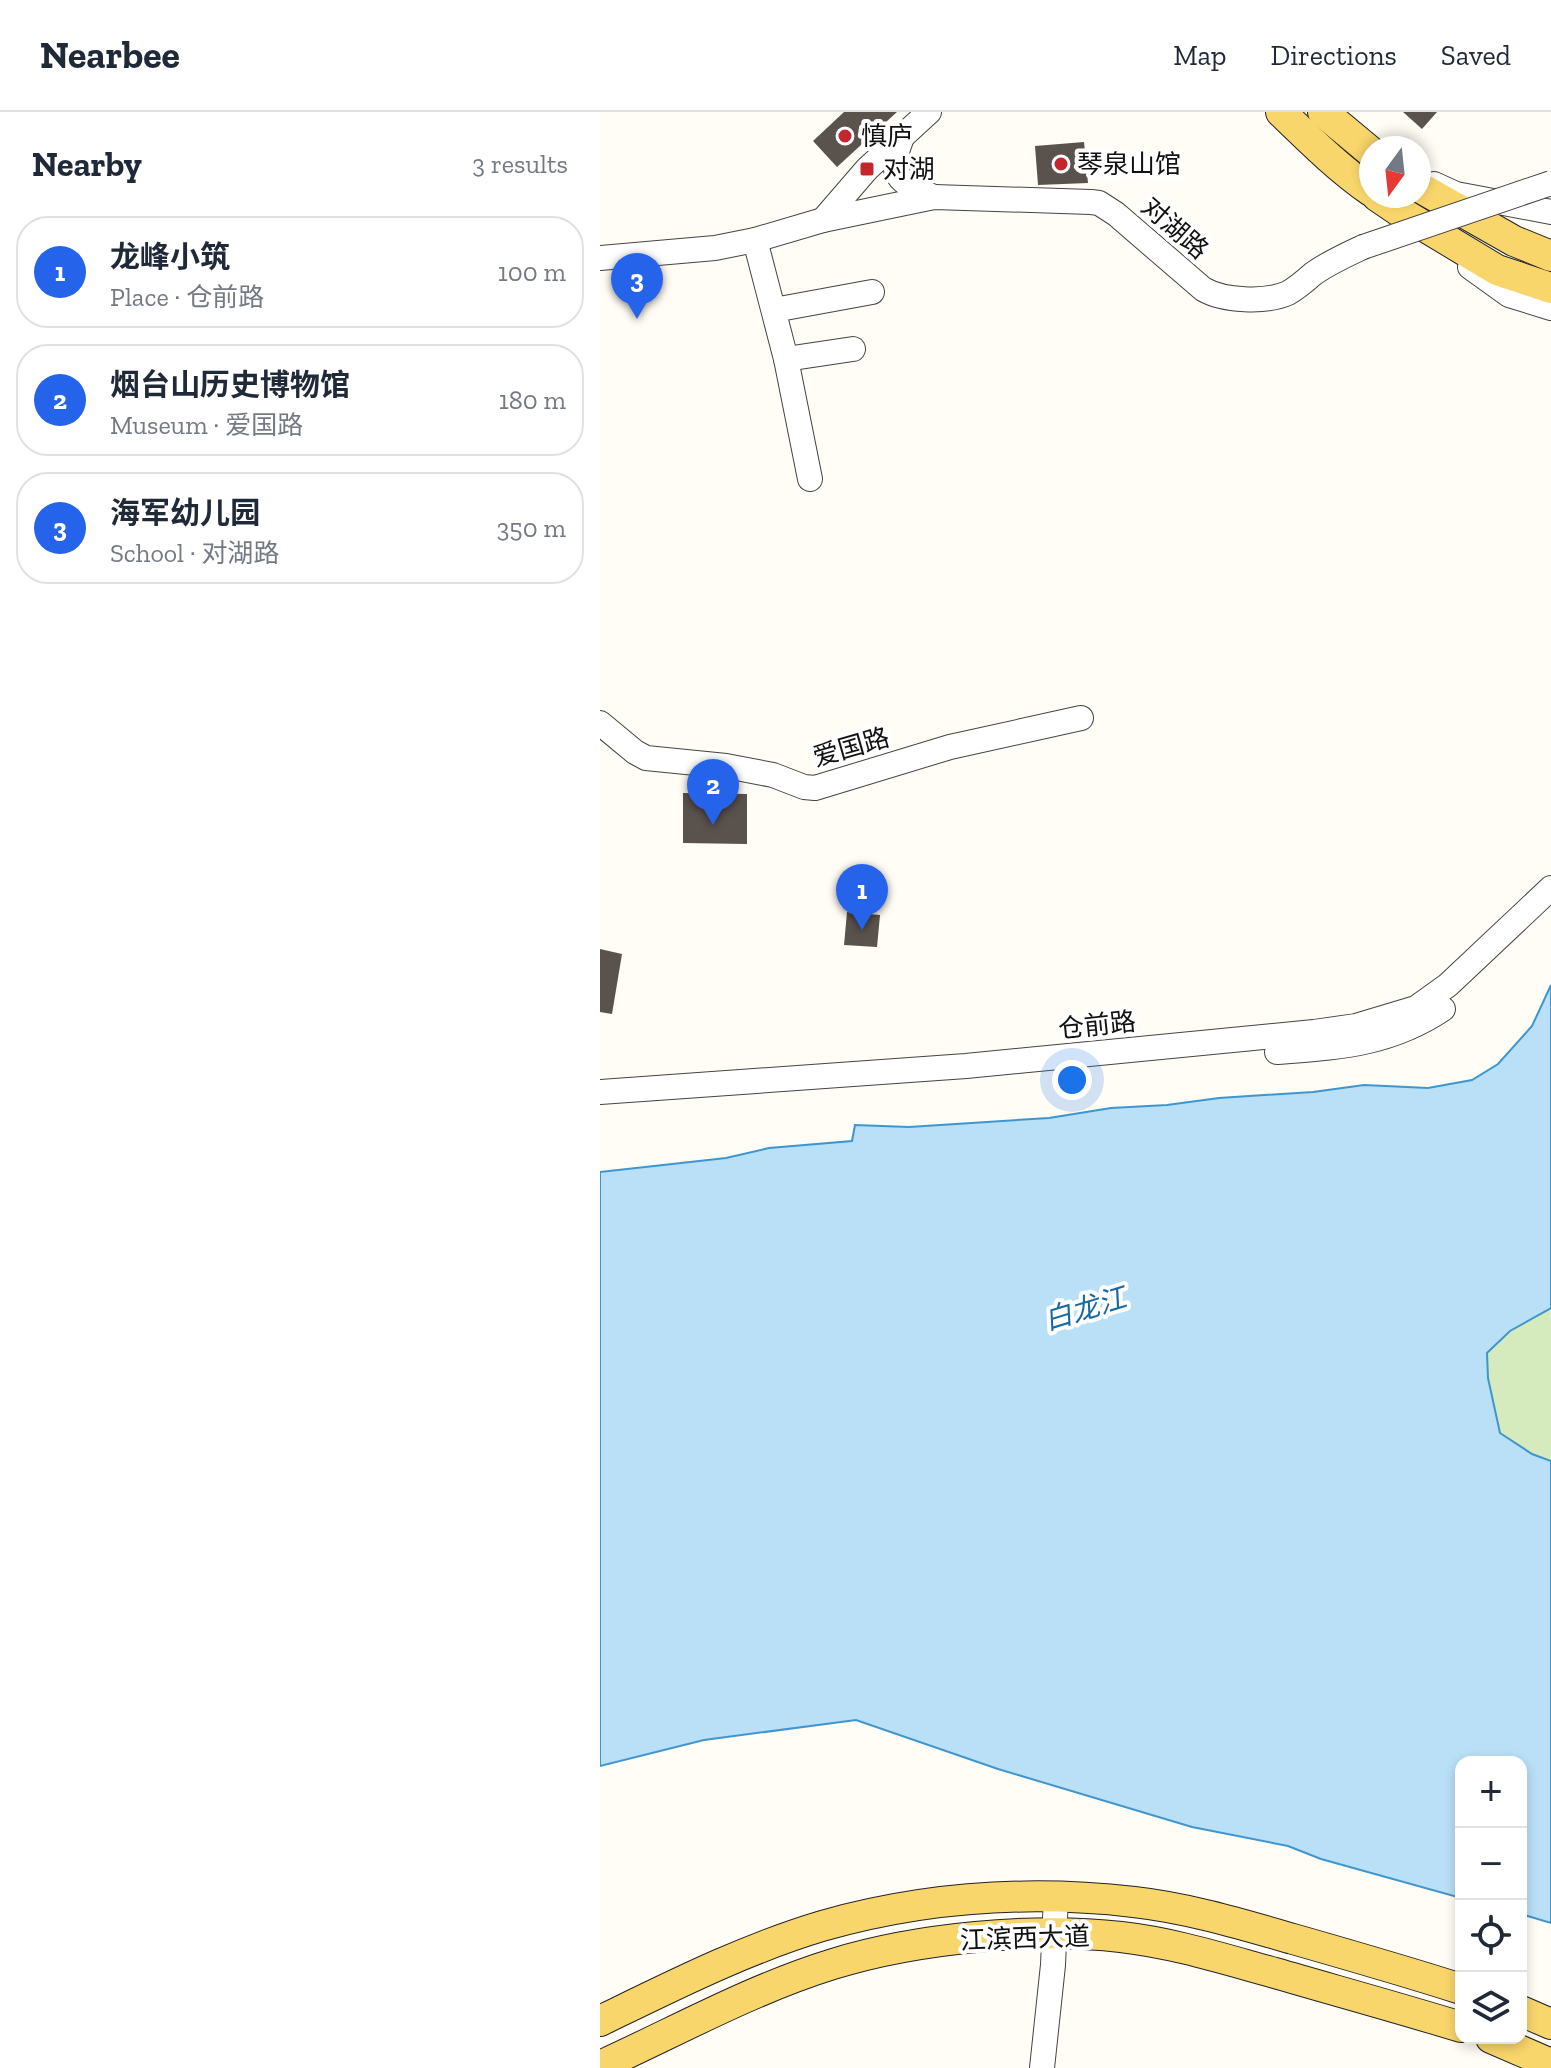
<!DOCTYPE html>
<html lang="en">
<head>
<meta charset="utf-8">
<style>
	:root { --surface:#fff; --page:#f2f2f3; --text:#1f2937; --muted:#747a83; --line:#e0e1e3; --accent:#2563eb }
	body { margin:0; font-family:"Zilla Slab","Noto Sans SC",serif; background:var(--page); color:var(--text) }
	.controls { position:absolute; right:24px; bottom:24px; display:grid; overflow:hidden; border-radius:16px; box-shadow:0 4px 12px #0003 }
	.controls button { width:72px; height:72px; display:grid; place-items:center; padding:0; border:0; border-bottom:2px solid var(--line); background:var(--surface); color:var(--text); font:40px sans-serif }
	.compass { position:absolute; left:759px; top:24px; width:72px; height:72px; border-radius:50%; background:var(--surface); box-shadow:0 4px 12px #0003; rotate:195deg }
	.you { position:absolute; left:472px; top:968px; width:28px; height:28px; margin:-20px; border:6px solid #fff; border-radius:50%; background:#1a73e8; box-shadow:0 0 0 12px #1a73e833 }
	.badge { display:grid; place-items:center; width:52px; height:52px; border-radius:50%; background:var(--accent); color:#fff; font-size:26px; font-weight:700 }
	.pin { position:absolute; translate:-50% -66px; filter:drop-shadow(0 2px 4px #0008) }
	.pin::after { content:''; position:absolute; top:42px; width:28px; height:24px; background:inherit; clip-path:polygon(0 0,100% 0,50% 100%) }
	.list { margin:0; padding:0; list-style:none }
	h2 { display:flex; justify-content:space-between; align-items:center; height:104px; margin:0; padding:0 32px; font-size:34px }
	h2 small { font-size:26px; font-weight:400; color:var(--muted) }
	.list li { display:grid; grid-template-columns:52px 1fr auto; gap:24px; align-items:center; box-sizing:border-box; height:112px; margin:0 16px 16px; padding:0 16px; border:2px solid var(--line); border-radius:32px }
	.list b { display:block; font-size:30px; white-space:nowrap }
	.list p { margin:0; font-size:26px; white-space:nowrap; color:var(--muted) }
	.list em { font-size:26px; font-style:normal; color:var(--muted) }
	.icon { flex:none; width:44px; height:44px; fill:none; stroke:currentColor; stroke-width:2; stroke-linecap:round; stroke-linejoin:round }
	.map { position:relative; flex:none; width:951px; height:1956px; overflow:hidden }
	header { display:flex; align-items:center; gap:48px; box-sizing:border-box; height:112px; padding:0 40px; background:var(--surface); border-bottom:2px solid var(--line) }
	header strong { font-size:38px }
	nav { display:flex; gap:44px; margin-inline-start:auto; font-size:28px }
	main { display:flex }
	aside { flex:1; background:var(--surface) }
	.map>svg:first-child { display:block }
</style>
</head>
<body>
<header>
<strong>Nearbee</strong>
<nav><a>Map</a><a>Directions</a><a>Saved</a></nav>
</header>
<main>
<aside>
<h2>Nearby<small>3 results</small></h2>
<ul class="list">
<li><span class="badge">1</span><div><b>龙峰小筑</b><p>Place · 仓前路</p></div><em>100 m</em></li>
<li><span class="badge">2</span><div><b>烟台山历史博物馆</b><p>Museum · 爱国路</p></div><em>180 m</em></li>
<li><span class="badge">3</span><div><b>海军幼儿园</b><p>School · 对湖路</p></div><em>350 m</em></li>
</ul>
</aside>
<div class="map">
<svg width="951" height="1956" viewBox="0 0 951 1956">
	<rect width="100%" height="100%" fill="#fffdf5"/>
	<polygon fill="#d5ebbd" points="951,1196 951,1349 932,1342 900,1322 888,1266 887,1241 910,1219"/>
	<polygon fill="#b9e0f7" stroke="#3f96cf" stroke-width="2" points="951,873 951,1196 910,1219 887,1241 888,1266 900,1321 932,1342 951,1349 951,1811 921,1802 921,1650 861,1650 861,1786 721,1747 688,1734 592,1715 398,1657 256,1608 104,1628 0,1654 0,1060 126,1046 169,1036 252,1029 255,1013 309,1015 449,1006 511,996 567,993 619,986 713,980 764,973 828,976 872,968 898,952 932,914"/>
	<g fill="#5a524d">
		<polygon points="244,0 297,0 237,55 213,29"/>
		<polygon points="803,0 837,0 822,17"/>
		<polygon points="484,30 488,71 438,73 435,34"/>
		<polygon points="83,681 147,682 147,732 83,731"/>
		<polygon points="247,800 280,803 277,835 244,833"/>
		<polygon points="0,837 22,842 12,902 0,900"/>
	</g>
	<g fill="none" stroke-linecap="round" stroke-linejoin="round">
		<defs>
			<g id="minor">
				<path d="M 303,23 C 286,64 298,70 334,85"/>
				<polyline points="834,72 856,82 951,100"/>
				<polyline points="223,108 267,57 329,0"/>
				<polyline points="155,128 186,247 210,367"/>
				<path d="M 0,146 L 115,136 L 155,128 L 223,108 L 334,85 L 491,90 L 499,91 L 516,102 L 603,177 C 623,189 666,191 688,181 C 697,176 705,169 713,162 C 728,151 746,143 763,135"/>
				<polyline points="870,155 909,183 951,196"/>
				<polyline points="174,198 272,180"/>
				<polyline points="186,247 253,237"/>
				<polyline points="0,611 35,640 46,646 126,654 173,663 204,675 215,676 350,635 481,606"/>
				<path d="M 677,940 C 740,935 789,933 843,897"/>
				<polyline points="0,980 366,954 714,920 756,914 816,896 848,873 951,776"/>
				<polyline points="442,1956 453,1853 456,1784"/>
			</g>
			<g id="major">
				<path d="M 681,0 C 710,28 738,56 771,79"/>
				<polyline points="723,0 771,40"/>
				<polyline points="819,75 914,129 951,144"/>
				<polyline points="777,84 799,99 897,158 951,176"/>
				<polyline points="921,1899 951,1912"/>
				<path d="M 0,1909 C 72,1874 145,1837 222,1814 C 324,1785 429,1778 534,1790 C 588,1796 641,1812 693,1827 C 749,1843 805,1859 861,1877"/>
				<polyline points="891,1926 951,1952"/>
				<path d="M 0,1954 C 77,1919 152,1877 233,1852 C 317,1826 434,1815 521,1825 C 574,1831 624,1847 675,1861 C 737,1879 799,1896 861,1915"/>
			</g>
		</defs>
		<use href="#minor" stroke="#444" stroke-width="26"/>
		<use href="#major" stroke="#222" stroke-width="32"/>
		<use href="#minor" stroke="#fff" stroke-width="24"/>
		<use href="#major" stroke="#f9d66b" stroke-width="30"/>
		<defs>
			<polyline id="minor-bridge" points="763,135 951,71"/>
		</defs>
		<use href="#minor-bridge" stroke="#444" stroke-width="26" stroke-linecap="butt"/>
		<use href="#minor-bridge" stroke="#fff" stroke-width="24"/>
	</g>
	<g fill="#c4262e" stroke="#fff" stroke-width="3">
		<circle cx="245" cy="24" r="8"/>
		<circle cx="461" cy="52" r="8"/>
		<rect x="259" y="49" width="16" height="16" rx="4"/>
	</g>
	<g text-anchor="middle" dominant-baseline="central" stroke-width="8" stroke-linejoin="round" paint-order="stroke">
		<g font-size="26" fill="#111" stroke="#fff" text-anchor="start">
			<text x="261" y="24">慎庐</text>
			<text x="477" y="52">琴泉山馆</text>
			<text x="283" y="57">对湖</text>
		</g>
		<g font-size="26" fill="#111" stroke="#fff">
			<text transform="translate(575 116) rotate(41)">对湖路</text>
			<text transform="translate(251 635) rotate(-16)">爱国路</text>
			<text transform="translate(497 913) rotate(-6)">仓前路</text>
			<text transform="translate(425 1826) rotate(-2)">江滨西大道</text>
		</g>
		<g font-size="28" font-style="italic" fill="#1768a6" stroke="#fff">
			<text transform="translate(485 1197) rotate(-17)">白龙江</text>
		</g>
	</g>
</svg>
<div class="controls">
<button>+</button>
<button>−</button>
<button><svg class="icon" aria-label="locate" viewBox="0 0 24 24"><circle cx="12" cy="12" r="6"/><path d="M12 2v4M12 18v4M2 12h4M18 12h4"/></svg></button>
<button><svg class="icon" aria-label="layers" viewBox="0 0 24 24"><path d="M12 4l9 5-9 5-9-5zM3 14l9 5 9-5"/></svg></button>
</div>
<svg class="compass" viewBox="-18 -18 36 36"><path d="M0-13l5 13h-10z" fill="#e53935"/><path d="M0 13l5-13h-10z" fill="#747a83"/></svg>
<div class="you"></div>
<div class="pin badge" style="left:262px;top:818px">1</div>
<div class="pin badge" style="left:113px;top:713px">2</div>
<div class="pin badge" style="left:37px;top:207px">3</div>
</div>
</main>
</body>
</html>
